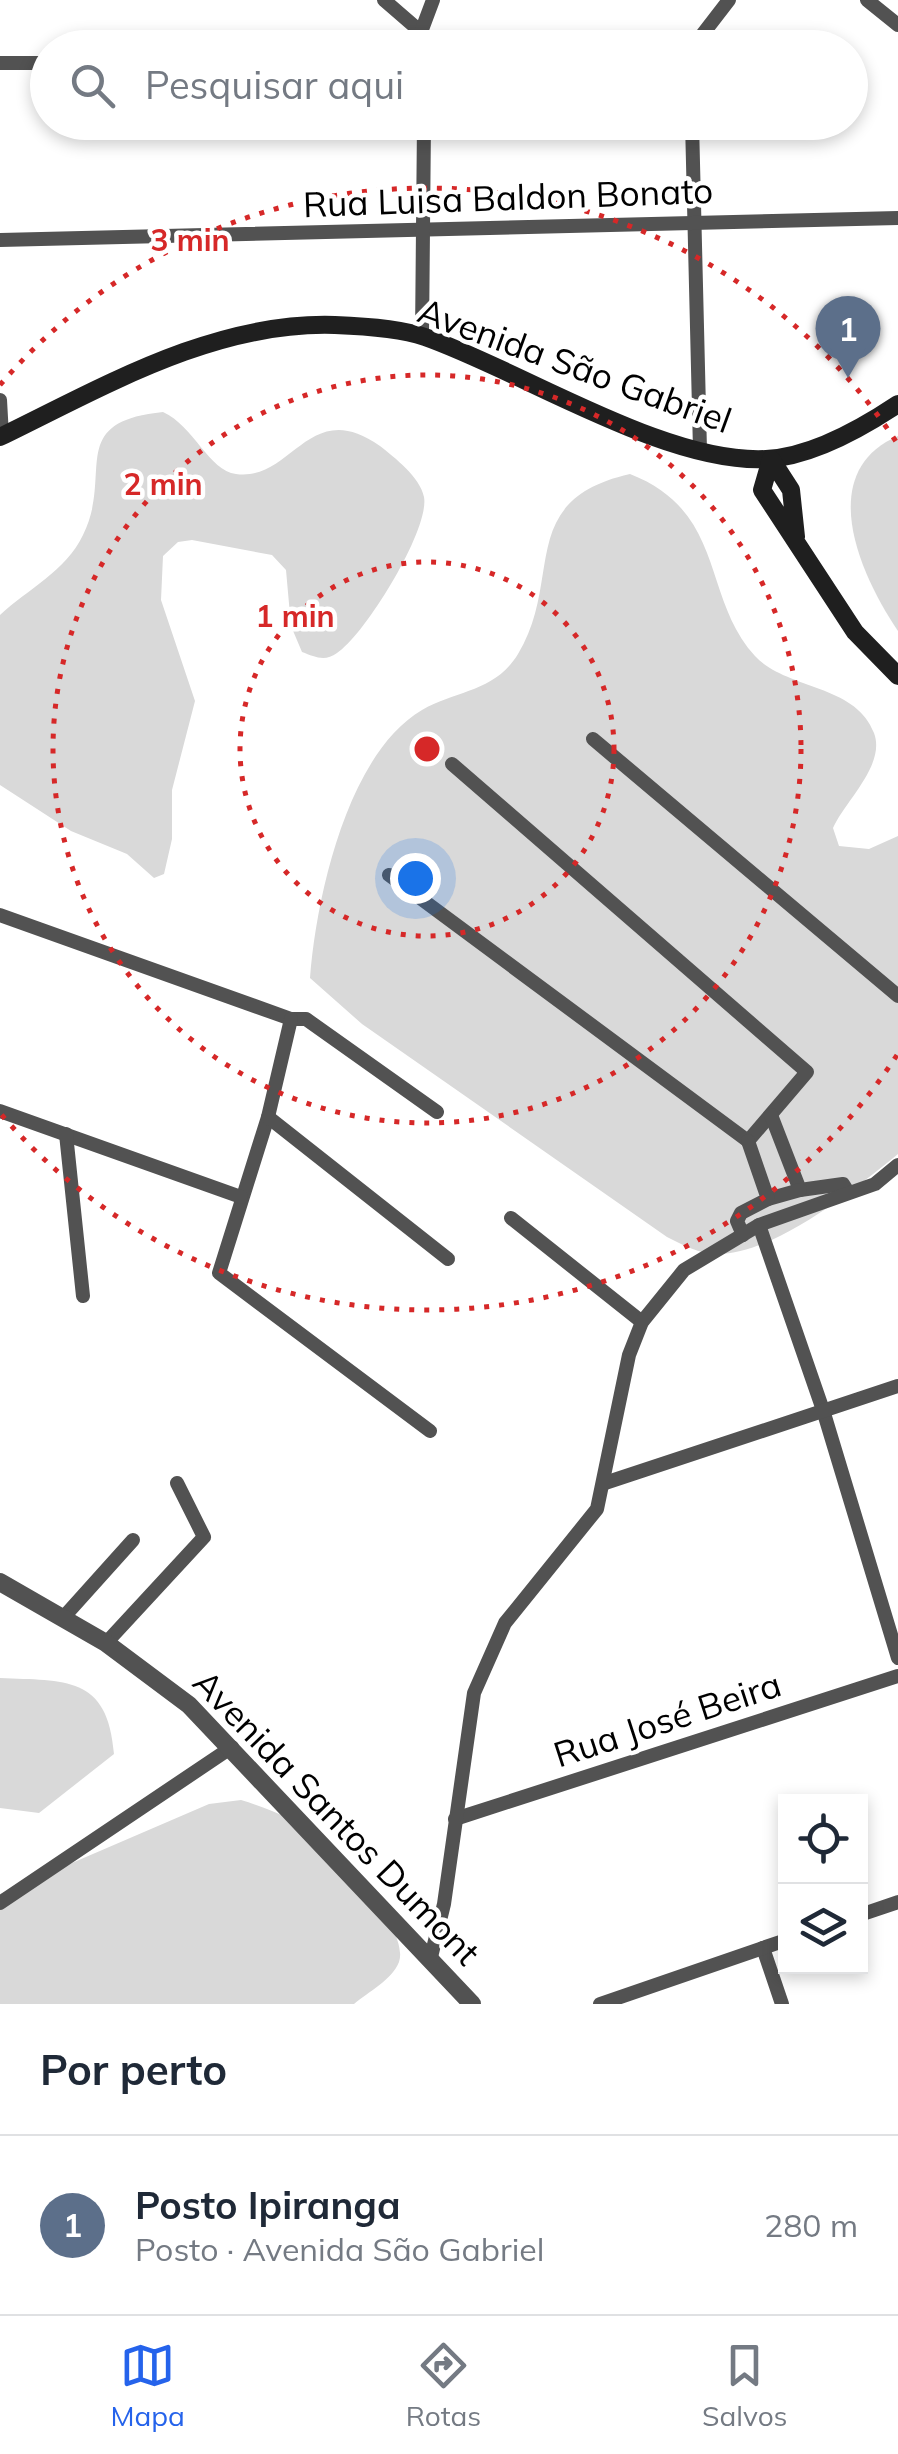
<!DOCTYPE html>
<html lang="pt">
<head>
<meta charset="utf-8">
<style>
	:root { --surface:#fff; --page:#f2f2f3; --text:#1f2937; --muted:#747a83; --line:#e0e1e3; --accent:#2563eb }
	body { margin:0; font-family:Mulish,sans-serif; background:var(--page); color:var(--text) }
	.controls { position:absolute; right:30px; bottom:30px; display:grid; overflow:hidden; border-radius:0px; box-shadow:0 5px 15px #0003 }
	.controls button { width:90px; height:90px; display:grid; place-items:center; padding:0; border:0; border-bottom:2px solid var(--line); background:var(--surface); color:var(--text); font:50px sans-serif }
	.you { position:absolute; left:415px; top:878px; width:35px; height:35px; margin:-25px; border:8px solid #fff; border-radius:50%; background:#1a73e8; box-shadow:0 0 0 15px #1a73e833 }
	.badge { display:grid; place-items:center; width:65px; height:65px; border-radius:50%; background:var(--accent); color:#fff; font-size:32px; font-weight:700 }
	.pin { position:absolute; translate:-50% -82px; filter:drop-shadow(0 2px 5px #0008) }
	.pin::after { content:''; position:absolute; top:52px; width:35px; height:30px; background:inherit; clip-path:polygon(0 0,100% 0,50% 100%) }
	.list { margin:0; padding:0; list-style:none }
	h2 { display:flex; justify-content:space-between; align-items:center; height:130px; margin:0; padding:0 40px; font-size:42px }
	h2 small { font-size:32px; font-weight:400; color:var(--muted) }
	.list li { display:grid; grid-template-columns:65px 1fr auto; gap:30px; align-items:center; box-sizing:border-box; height:180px; padding:0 40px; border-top:2px solid var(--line) }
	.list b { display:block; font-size:38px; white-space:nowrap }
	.list p { margin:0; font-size:32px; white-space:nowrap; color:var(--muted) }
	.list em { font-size:32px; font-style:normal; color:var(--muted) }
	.icon { flex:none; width:55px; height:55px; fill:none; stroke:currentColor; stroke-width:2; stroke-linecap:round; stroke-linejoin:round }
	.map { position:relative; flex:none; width:898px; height:2004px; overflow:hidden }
	.search { position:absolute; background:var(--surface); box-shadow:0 5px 15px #0003; left:30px; right:30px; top:30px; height:110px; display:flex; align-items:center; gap:25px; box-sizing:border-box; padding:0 35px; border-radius:55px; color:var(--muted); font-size:38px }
	.sheet { height:310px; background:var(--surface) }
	nav { display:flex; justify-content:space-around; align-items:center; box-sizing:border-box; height:140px; border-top:2px solid var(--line); background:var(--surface); font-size:28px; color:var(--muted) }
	nav a { display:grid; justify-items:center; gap:5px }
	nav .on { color:var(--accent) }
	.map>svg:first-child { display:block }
</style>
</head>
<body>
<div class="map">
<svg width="898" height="2004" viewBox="0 0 898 2004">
	<rect width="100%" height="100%" fill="#fff"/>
	<g fill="#d9d9d9">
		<path d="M 163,412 C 194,426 209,471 236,474 C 292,482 309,395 380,446 C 395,458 420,477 424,497 C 430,529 365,635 337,653 C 325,662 315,657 302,652 L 291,626 L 286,570 L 272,555 L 192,540 L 178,542 L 163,556 L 161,600 L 195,701 L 172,790 L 172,839 L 164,874 L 154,878 L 127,854 L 71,831 L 0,785 L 0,615 C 28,589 66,571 83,535 C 114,473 65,422 163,412 Z"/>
		<path d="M 898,436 L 898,631 C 860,575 814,472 898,436 Z"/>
		<path d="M 630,474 C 727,512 701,597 755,656 C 787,690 856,684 874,733 C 886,765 845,801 833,828 L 839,846 L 869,849 L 898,836 L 898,1154 C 855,1189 775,1254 718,1254 C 699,1254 683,1245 667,1237 L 362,1024 L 310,978 C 316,899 347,754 422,710 C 457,690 495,692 518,654 C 564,579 515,500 630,474 Z"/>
		<path d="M 0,1678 C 65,1681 108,1675 114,1754 L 39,1813 L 0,1808 Z"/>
		<path d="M 241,1800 C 267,1808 296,1819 317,1836 C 341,1856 410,1930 399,1962 C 392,1980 368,1992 354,2004 L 0,2004 L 0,1894 L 209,1804 Z"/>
	</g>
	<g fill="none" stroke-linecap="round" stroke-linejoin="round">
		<g stroke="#525252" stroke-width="14">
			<polyline points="384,0 421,32"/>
			<polyline points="867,0 898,25"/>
			<polyline points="422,48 421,32 433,0"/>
			<polyline points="658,48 692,46"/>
			<polyline points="692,48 729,0"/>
			<polyline points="0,63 48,63"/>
			<polyline points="692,122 700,450"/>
			<polyline points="0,240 898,218"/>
			<polyline points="422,336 424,122"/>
			<polyline points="0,400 2,436"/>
			<polyline points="593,739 898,996"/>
			<polyline points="389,875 748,1141 807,1072 452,764"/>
			<polyline points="0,915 291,1019 306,1019 437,1112"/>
			<polyline points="291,1019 268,1117 219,1273 430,1431"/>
			<polyline points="0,1111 241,1197"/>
			<polyline points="771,1115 800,1190 843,1184 848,1192"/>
			<polyline points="268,1117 448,1259"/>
			<polyline points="66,1134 83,1296"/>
			<polyline points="768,1199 800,1190"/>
			<polyline points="511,1218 642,1322"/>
			<polyline points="759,1225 823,1410 898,1658"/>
			<polyline points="743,1235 737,1221 741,1213 768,1199 748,1141"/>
			<polyline points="605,1483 898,1386"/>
			<polyline points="62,1619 133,1540"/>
			<polyline points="106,1643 204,1537 177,1483"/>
			<polyline points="455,1819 898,1676"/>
			<polyline points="0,1903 232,1747"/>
			<polyline points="860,1915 898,1902"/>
			<polyline points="763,1948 782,2004"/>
			<polyline points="430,1961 444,1904 474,1693 505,1623 597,1509 629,1355 642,1322 684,1270 759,1225 875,1184 898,1165"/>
			<polyline points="600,2004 786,1940"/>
		</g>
		<polyline stroke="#525252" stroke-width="18" points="0,1582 106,1643 189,1705 472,2004"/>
		<g stroke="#1f1f1f" stroke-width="18">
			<path d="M 0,437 C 105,386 215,321 335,325 C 362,326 399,328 425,337 C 522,371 665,464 766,459 C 811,457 862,428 898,404"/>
			<polyline points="796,537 791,490 771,459 762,490 855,632 898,676"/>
		</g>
	</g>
	<g fill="none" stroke="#d62828" stroke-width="5" stroke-dasharray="5 10">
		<circle cx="427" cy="749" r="187"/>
		<circle cx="427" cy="749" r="374"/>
		<path d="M897 1055A561 561 0 0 1 0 1113M0 385A561 561 0 0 1 897 443"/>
	</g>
	<g text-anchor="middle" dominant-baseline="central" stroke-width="9" stroke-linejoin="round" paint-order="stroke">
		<g font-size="35" fill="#000" stroke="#fff">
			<text transform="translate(508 197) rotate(-2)">Rua Luisa Baldon Bonato</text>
			<text transform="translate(575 365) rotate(20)">Avenida São Gabriel</text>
			<text transform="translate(667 1719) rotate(-18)">Rua José Beira</text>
			<text transform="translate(337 1817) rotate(46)">Avenida Santos Dumont</text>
		</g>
	</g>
	<circle cx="427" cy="749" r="15" fill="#d62828" stroke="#fff" stroke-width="5"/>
	<g font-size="30" text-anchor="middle" font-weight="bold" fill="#d62828" stroke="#fff" stroke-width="9" stroke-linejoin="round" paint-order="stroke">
		<text x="190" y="251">3 min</text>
		<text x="163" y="495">2 min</text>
		<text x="295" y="627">1 min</text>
	</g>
</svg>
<div class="controls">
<button><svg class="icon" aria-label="locate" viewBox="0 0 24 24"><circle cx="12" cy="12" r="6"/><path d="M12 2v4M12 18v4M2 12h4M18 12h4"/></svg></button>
<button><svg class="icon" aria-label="layers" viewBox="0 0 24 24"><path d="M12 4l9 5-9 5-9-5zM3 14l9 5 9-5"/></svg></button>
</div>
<div class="you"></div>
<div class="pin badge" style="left:848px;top:378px;background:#5c6f8a">1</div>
<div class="search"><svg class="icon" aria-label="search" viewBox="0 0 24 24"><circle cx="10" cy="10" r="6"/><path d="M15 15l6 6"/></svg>Pesquisar aqui</div>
</div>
<section class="sheet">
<h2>Por perto<small></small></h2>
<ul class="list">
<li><span class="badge" style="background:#5c6f8a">1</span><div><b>Posto Ipiranga</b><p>Posto · Avenida São Gabriel</p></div><em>280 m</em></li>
</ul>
</section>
<nav>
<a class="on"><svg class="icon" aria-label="map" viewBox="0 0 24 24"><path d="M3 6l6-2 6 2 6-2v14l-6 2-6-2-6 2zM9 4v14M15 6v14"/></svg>Mapa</a>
<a><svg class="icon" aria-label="directions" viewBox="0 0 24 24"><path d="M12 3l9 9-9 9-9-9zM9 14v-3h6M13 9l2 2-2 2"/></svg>Rotas</a>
<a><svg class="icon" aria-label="saved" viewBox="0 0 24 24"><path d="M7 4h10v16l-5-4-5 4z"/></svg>Salvos</a>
</nav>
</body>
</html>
